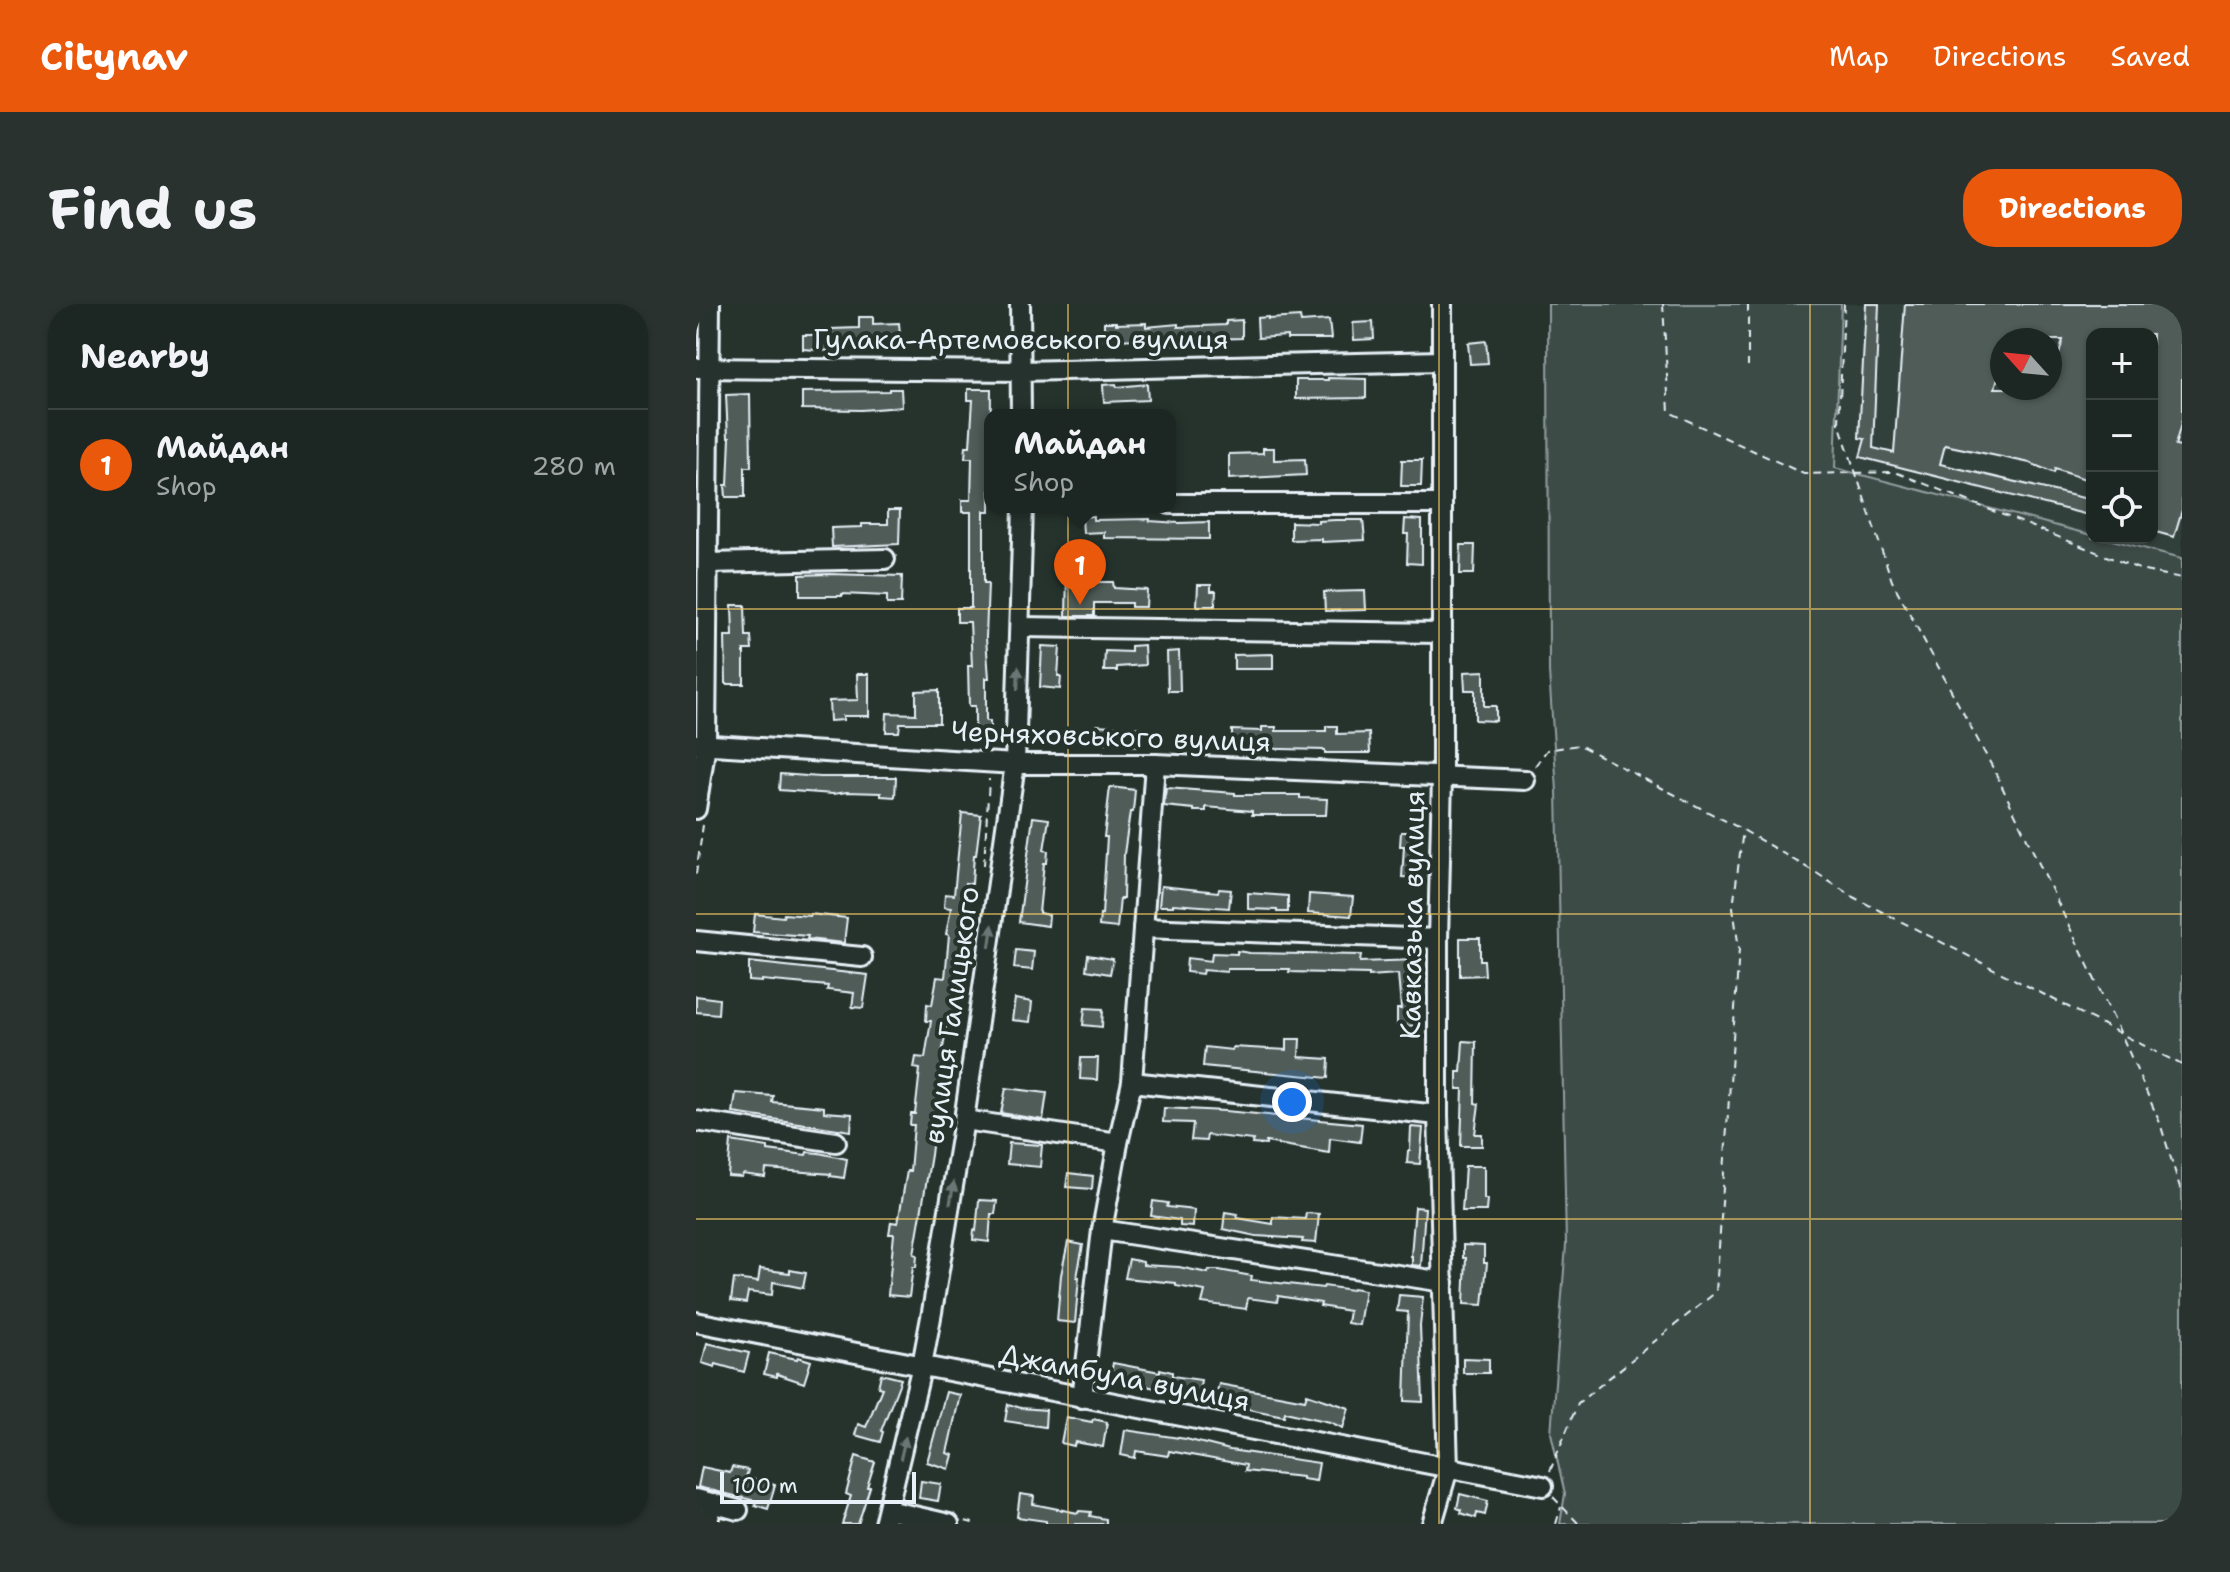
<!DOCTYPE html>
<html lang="en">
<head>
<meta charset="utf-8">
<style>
	:root { --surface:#1c2622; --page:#29322f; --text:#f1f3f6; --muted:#a0a5a5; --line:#3a4340; --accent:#ea580c }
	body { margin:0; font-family:"Shantell Sans",sans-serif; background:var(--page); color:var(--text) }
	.controls { position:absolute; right:24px; top:24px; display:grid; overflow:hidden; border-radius:16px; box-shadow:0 2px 6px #0004 }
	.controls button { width:72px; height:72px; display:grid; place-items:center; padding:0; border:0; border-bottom:2px solid var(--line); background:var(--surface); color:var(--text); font:40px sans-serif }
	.compass { position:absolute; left:1294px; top:24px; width:72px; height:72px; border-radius:50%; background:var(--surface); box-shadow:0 2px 6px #0004; rotate:297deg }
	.scale { position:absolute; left:24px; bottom:20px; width:196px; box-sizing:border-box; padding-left:8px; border:4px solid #e8f1f8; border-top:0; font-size:22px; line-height:28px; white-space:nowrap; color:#e8f1f8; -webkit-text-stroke:6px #26332d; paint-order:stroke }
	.you { position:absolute; left:596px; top:798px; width:28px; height:28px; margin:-20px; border:6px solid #fff; border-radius:50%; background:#1a73e8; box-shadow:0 0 0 12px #1a73e833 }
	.badge { display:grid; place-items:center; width:52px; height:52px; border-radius:50%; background:var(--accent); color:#fff; font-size:26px; font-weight:700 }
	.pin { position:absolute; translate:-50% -66px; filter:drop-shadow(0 2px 4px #0008) }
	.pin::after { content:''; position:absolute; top:42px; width:28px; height:24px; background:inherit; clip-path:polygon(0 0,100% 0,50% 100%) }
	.popup { position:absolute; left:288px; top:105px; width:192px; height:104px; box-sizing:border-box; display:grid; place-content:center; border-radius:16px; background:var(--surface); filter:drop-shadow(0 2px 6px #0005); font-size:26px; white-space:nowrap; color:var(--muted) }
	.popup b { font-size:30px; color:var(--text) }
	.popup::after { content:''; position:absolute; left:50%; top:100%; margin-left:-16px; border:16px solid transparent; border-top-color:var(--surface) }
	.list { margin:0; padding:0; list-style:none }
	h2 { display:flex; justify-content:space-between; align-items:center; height:104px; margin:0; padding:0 32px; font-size:34px }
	h2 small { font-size:26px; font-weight:400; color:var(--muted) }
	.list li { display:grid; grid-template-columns:52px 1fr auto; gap:24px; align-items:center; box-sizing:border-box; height:112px; padding:0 32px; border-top:2px solid var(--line) }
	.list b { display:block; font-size:30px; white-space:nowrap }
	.list p { margin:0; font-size:26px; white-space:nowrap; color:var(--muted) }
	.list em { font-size:26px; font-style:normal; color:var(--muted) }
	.icon { flex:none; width:44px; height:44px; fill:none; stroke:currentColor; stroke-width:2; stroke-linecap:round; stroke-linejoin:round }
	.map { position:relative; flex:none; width:1486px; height:1220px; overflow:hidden; border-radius:32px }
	header { display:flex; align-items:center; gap:48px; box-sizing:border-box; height:112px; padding:0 40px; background:var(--accent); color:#fff }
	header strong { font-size:38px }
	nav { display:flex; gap:44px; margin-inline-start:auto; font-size:28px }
	.intro { display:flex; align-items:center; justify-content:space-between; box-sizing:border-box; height:192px; padding:0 48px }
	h1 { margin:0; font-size:56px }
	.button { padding:20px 36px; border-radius:32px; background:var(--accent); color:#fff; font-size:28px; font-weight:700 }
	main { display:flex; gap:48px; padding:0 48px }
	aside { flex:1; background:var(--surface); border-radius:32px; box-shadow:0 2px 6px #0004 }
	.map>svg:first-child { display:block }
</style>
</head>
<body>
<header>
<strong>Citynav</strong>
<nav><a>Map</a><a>Directions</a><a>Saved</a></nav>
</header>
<div class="intro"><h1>Find us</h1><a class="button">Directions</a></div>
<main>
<aside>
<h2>Nearby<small></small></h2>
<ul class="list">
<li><span class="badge">1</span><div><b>Майдан</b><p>Shop</p></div><em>280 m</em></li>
</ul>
</aside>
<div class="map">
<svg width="1486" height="1220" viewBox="0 0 1486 1220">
	<rect width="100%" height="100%" fill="#26332d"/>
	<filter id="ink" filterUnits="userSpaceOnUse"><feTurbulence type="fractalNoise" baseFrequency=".0125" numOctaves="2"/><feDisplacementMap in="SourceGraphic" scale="16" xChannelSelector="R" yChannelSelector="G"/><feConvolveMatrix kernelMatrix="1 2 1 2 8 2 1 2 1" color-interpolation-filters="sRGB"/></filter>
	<g filter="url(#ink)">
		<path fill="#333f3a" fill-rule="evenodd" d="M 1145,0 L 1486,0 L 1486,254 L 1408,234 L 1456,234 L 1456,30 L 1396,30 L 1396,231 L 1139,164 ZM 1306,36 L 1354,36 L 1354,84 L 1306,84 Z"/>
		<polygon fill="#3e4b47" stroke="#939ea0" stroke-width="2" points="852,0 1145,0 1139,164 1396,231 1396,234 1408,234 1486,254 1486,1220 864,1220 869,1190 855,1129 870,941 861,487 853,368"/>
		<g fill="#505c59" stroke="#e8f1f8" stroke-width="2" fill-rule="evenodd">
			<path d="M 1170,0 L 1183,0 L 1177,144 L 1198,149 L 1209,0 L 1486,0 L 1486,116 L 1479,142 L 1486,143 L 1486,206 L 1478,233 L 1456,227 L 1456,30 L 1396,30 L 1396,160 L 1392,176 L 1359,165 L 1358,169 L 1334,159 L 1249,141 L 1244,160 L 1396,196 L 1396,212 L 1164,153 L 1169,135 L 1163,134 ZM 1306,36 L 1367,36 L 1354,84 L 1299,84 L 1306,59 Z"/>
			<polygon points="163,13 177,13 177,20 203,19 205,43 147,43 147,46 135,47 107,45 107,31 135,31 135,25 163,24"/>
			<polygon points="572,13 572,15 604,13 605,18 633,16 635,35 591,35 591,32 562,34 561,14"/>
			<polygon points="546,16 546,34 483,36 484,39 470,41 469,33 408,37 408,18 420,18 420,20 450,19 450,23 482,20 482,23 530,21 530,17"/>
			<polygon points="677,18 678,35 658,36 657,19"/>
			<polygon points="790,37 792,59 774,60 772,39"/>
			<polygon points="632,74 670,75 670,94 600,95 600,76 632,76"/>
			<polygon points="420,80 421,83 451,80 452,96 408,98 407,81"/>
			<polygon points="193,85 205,85 206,103 165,106 106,105 106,88 193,87"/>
			<polygon points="272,85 295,85 294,207 288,207 288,279 292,279 290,334 293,374 290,374 290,417 294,417 294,434 279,434 279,402 273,402 272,362 276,362 274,318 261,318 261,304 275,304 275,208 266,208 266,196 275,196 276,154 269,154 270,142 274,142 277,96 272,96"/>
			<polygon points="54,90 55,163 49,163 49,193 30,193 29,181 32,181 34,133 32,133 30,91"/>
			<polygon points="567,144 578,144 578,156 609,155 610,171 533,175 533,150 567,149"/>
			<polygon points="706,156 726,156 725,182 705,182"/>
			<polygon points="192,206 204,206 203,240 136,243 135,224 166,223 166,220 192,220"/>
			<polygon points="397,212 397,216 454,215 454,217 483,219 513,218 513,235 408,234 408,228 387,229 386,213"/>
			<polygon points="709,215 726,216 726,260 711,259 712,230 708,230"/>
			<polygon points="639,216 667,216 669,236 626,238 626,235 595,236 595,218 622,219 622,217"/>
			<polygon points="765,241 779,241 778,270 764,270"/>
			<polygon points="371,267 400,268 399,278 417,278 418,284 451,286 450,303 435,303 435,299 398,299 398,312 370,312"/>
			<polygon points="133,270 206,272 205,300 191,300 191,292 146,290 146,292 104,292 104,271"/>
			<polygon points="502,281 515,281 515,287 520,287 519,302 501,302"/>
			<polygon points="669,287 670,306 629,307 628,288"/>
			<polygon points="36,301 49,301 50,332 55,332 56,346 48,346 48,380 30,380 29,332 37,332"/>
			<polygon points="448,341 449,361 421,363 421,367 408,367 409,347 435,348 435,342"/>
			<polygon points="346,342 364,343 362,372 365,372 364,385 344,383"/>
			<polygon points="483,347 484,387 472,387 471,348"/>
			<polygon points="577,350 577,365 538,365 538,351"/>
			<polygon points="788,367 788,402 800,402 800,417 779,416 779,386 769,386 768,368"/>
			<polygon points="161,370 173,370 173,412 147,412 147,416 134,417 133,397 162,396"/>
			<polygon points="243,386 243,419 204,419 203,428 190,428 191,409 220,410 220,387"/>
			<polygon points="400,421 446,424 445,442 432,441 432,438 400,439"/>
			<polygon points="630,422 641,422 641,430 673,429 674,449 629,449 629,446 536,444 536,426 566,427 566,423 580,423 580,427 630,427"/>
			<polygon points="84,470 124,473 200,473 199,493 185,492 185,489 151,488 137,490 83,486"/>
			<polygon points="414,483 439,486 437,508 434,508 428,550 427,595 424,595 421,624 403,622 404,610 406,611 411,533 408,533"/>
			<polygon points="470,484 539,489 539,491 604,491 604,494 631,495 630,511 556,511 556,507 510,503 510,507 498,507 498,505 468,502"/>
			<polygon points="266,509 285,511 280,551 278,551 276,580 269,579 265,620 271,621 268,634 267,634 258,703 261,703 260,719 251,719 245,757 250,758 245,797 241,797 235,851 218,950 221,951 220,963 217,963 213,993 192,991 198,930 193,930 195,918 202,919 211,867 214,867 218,821 214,821 215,810 219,810 224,765 218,764 220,753 229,754 235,717 230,717 231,700 236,701 241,673 249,674 253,631 250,630 255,604 248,603 249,590 258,591"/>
			<polygon points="337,513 353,515 348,546 352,547 351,559 348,559 343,609 353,611 352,622 323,618"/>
			<polygon points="705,528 722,528 723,574 706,573 708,542 704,542"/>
			<polygon points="465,582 522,588 523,585 535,586 533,604 477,600 477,602 463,602"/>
			<polygon points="552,589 592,592 592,608 581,608 581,606 552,605"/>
			<polygon points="613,590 657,593 655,612 612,609"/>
			<polygon points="59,610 87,613 88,610 114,612 114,610 151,614 148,639 111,635 112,632 57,628"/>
			<polygon points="764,634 784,634 784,656 788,656 789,671 764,672"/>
			<polygon points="320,646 338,648 336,666 318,664"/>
			<polygon points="541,647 554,649 665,651 664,658 720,656 725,722 701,721 701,705 705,705 702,670 673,672 673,670 593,668 594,665 531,665 531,668 507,666 506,670 490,668 491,654 515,657 516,649 541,650"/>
			<polygon points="392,651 417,655 414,670 390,666"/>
			<polygon points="53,658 172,671 167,704 156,703 158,689 131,686 132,682 66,676 66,678 53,677"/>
			<polygon points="0,692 23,695 22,710 0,708"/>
			<polygon points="319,695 336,698 334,718 316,716"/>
			<polygon points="389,704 407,705 406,723 387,721"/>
			<polygon points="591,735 604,735 603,753 633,755 632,774 507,762 509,743 536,746 537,743 591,746"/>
			<polygon points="767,737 780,738 779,799 783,800 779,830 786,830 786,842 765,842 767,785 761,785 761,768 765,768"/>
			<polygon points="385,754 402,754 401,776 384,775"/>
			<polygon points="310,784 351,789 347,816 305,809"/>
			<polygon points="40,789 77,792 76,798 128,803 128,808 156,810 155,827 37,809"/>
			<polygon points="468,804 529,807 666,820 664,838 634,834 633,849 570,838 570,841 556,840 557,836 511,831 510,837 495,836 497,819 467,818"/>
			<polygon points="715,823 727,824 724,860 711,859 712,847 714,847"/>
			<polygon points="35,837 72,843 72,846 110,851 111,848 123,849 151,855 148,874 134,872 135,870 70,865 69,873 47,870 46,873 32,872"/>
			<polygon points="313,839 346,841 344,863 311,860"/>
			<polygon points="769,862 788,862 788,895 791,895 790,907 766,907"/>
			<polygon points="372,869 397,872 396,885 370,883"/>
			<polygon points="283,896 301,897 299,910 295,910 293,938 277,936 278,926 280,927"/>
			<polygon points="457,897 472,899 471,903 498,906 497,923 484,922 484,916 455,912"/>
			<polygon points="719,903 729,904 725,962 716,961 716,952 715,952"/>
			<polygon points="529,908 542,910 541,914 577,920 577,913 609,915 610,909 623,910 620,939 606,938 607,935 560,932 527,925"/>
			<polygon points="372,938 387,941 381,973 383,973 379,1019 361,1017 365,971"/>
			<polygon points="767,941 788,942 788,959 791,959 787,1001 768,1000 770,954 767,954"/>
			<polygon points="433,955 447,958 447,961 483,963 512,969 513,966 523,966 556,972 555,976 627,984 628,982 656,986 657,984 669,986 663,1021 651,1019 653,1007 624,1002 625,999 582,992 581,998 552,994 550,1005 506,999 509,987 480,982 480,979 429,974"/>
			<polygon points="64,965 94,969 94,966 110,969 107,984 77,978 76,991 52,988 50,999 35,997 38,975 62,978"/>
			<polygon points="703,991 727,993 724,1022 727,1098 709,1097 712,1008 701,1007"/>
			<polygon points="11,1039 53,1049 48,1068 20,1060 19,1063 6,1059"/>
			<polygon points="73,1049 101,1055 102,1053 115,1057 108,1079 81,1070 81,1073 68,1070"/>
			<polygon points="767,1054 793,1055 793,1069 767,1069"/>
			<polygon points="417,1059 464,1068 464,1065 476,1068 476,1072 505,1076 502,1094 446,1081 445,1084 433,1082 433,1080 414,1075"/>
			<polygon points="185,1070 205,1075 185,1127 187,1128 184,1138 159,1131 162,1120 170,1123 186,1084 182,1083"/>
			<polygon points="523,1080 609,1096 611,1090 653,1104 647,1124 634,1118 589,1108 588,1112 518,1098"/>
			<polygon points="250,1088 264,1091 251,1149 257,1151 253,1165 231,1158"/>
			<polygon points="312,1100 325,1104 350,1106 349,1123 309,1117"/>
			<polygon points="370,1113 396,1118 397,1115 411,1118 407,1143 379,1138 378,1142 365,1139"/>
			<polygon points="429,1126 490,1135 534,1146 623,1159 620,1177 606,1175 606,1173 549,1167 550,1161 473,1147 472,1152 440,1147 439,1154 425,1151"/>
			<polygon points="160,1152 179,1158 171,1183 174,1183 162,1220 146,1220 155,1192 150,1190"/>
			<polygon points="6,1163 34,1169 36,1163 52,1166 50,1173 79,1181 72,1205 59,1201 60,1197 2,1183"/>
			<polygon points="225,1177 245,1180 242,1197 223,1194"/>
			<polygon points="324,1190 338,1192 337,1200 382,1209 383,1207 395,1208 394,1212 410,1215 410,1220 350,1220 350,1217 321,1213"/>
			<polygon points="764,1190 792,1197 789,1211 781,1209 780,1214 765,1209 766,1206 761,1204"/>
		</g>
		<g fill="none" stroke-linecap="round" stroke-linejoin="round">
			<defs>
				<g id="minor">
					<polyline points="324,0 325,111"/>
					<polyline points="0,64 325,67 746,57"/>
					<polyline points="474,200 745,200"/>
					<polyline points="12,259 189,255"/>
					<polyline points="324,323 745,329"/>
					<polyline points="0,440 319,460 459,460 829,476"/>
					<polyline points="0,505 10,440 14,0"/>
					<polyline points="447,624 742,635"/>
					<polyline points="0,637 166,653"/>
					<polyline points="436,778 742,811"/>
					<polyline points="268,816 422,839"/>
					<polyline points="0,817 140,838"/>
					<polyline points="406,926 748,978"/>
					<polyline points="0,1018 847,1182"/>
					<polyline points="386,1094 406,926 422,839 436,778 459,460"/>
					<polyline points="0,1195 42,1206"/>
					<polyline points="192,1206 253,1220"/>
					<polyline points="11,1220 17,1199"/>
					<polyline points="188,1220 226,1061 236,1008 268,816 319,460 327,203"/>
					<polyline points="736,1220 752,1165 742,811 742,635 746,473 746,0"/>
				</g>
			</defs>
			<use href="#minor" stroke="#e8f1f8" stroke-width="24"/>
			<g stroke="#e8f1f8" stroke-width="2" stroke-dasharray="8 6" stroke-linecap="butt">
				<polyline points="967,0 973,108 1108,170 1199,168 1448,267 1486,274"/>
				<polyline points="1052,0 1052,62"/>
				<polyline points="1148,0 1143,119 1196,277 1298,466 1425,730 1464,819 1486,890"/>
				<polyline points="839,462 851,446 883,441 1047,526 1122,570 1157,593 1486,761"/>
				<polyline points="288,561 293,475"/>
				<polyline points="0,570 7,521"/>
				<polyline points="854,1167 882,1099 1020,988 1043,645 1037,603 1047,526"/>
				<polyline points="857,1193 883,1220"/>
				<polyline points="269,1217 281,1220"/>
				<polyline points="860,1220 865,1203"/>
			</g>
			<use href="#minor" stroke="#26332d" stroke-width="18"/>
		</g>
		<defs><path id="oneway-solid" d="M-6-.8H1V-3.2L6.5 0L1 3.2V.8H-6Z" transform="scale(2)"/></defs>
		<g fill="#6a7674">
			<use href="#oneway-solid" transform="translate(322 374) rotate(-88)"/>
			<use href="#oneway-solid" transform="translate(295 632) rotate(-82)"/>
			<use href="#oneway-solid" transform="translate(256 889) rotate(-80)"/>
			<use href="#oneway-solid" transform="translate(207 1144) rotate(-77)"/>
		</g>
	</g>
	<path fill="none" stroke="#ffd166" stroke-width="2" stroke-opacity="0.55" d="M 372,0 L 372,1220M 743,0 L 743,1220M 1114,0 L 1114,1220M 0,305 L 1486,305M 0,610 L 1486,610M 0,915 L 1486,915"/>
	<g text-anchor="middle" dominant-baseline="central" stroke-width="8" stroke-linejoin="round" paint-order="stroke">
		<g font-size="28" fill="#e8f1f8" stroke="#26332d">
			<text x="325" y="35">Гулака-Артемовського вулиця</text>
			<text transform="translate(415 432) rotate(2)">Черняховського вулиця</text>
			<text transform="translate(716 611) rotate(-89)">Кавказька вулиця</text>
			<text transform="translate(255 711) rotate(-82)">вулиця Галицького</text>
			<text transform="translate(429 1073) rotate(11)">Джамбула вулиця</text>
		</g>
	</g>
</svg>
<div class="controls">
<button>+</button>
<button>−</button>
<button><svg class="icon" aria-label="locate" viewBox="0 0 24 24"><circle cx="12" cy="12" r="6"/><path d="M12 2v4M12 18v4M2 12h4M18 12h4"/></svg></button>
</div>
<svg class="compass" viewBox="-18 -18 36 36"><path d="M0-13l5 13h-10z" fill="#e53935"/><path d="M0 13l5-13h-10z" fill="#a0a5a5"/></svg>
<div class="scale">100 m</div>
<div class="you"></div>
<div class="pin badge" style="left:384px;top:301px">1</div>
<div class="popup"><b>Майдан</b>Shop</div>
</div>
</main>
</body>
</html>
